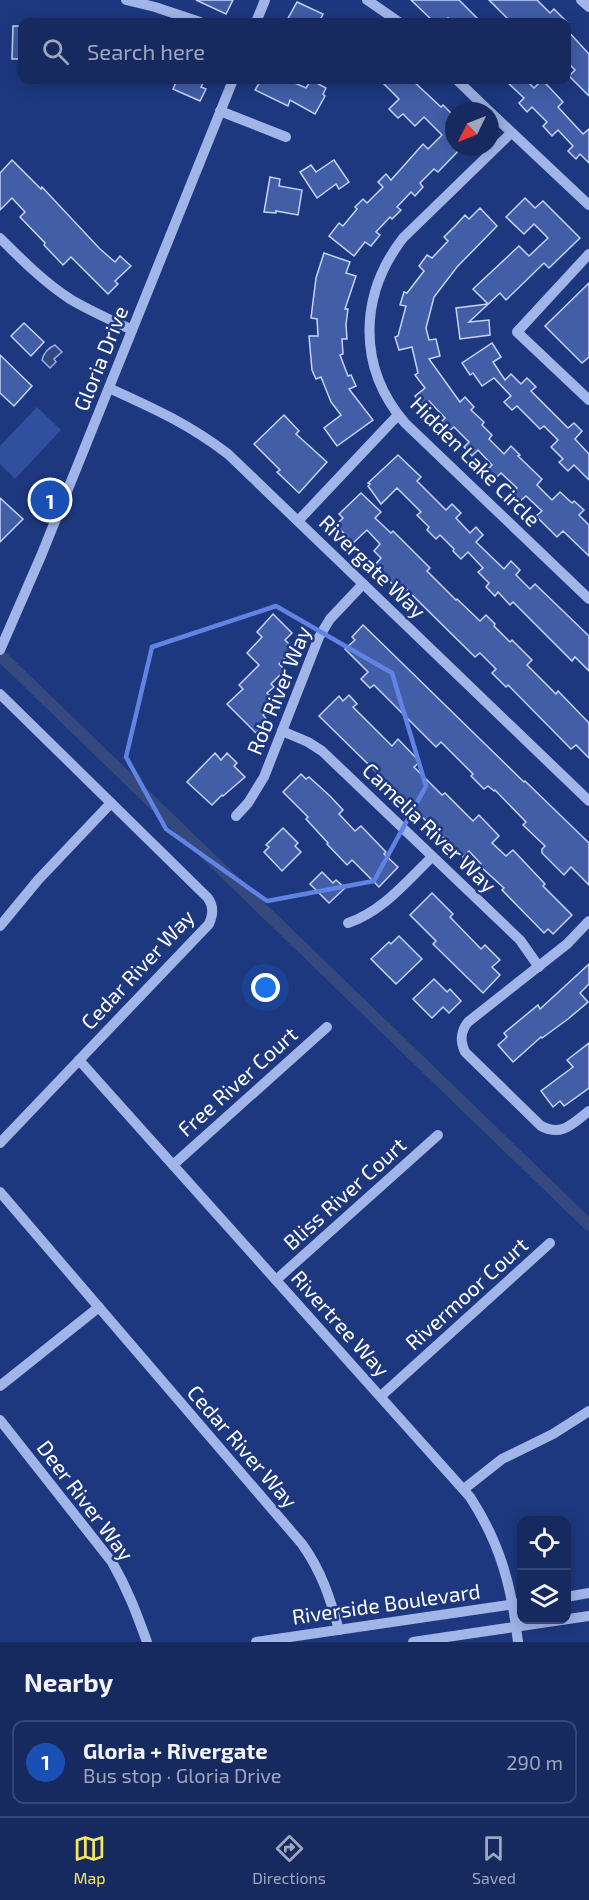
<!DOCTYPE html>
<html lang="en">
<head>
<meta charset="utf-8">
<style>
	:root { --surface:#162a5f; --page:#1f3265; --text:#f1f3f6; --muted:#9ea7bd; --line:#354674; --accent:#f8e55f }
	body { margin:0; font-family:"Exo 2",sans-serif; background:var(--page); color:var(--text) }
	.controls { position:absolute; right:18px; bottom:18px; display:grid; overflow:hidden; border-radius:12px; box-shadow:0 3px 15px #0003 }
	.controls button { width:54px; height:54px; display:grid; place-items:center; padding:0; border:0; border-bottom:2px solid var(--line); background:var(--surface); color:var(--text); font:30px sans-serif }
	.compass { position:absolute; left:445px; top:102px; width:54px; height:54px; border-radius:50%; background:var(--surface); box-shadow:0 3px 15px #0003; rotate:227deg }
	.you { position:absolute; left:266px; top:988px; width:21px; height:21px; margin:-15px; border:4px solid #fff; border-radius:50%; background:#1a73e8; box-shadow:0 0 0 9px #1a73e833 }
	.badge { display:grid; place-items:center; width:39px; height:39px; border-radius:50%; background:var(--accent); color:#fff; font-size:20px; font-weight:700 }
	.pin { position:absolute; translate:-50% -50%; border:3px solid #fff; box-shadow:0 2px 6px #0006 }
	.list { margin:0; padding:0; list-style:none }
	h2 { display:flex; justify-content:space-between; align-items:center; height:78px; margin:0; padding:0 24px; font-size:26px }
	h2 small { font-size:20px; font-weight:400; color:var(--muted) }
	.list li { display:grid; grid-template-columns:39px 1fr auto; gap:18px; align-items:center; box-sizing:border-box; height:84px; margin:0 12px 12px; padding:0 12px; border:2px solid var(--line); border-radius:12px }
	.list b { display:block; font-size:22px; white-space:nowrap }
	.list p { margin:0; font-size:20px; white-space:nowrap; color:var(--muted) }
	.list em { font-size:20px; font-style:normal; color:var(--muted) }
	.icon { flex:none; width:33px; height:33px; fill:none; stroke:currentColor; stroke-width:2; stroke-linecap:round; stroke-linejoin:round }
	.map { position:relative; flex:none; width:589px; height:1642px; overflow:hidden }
	.search { position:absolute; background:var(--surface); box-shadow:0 3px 15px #0003; left:18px; right:18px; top:18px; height:66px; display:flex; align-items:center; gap:15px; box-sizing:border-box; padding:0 21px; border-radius:12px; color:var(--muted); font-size:22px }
	.sheet { height:174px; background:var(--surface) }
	nav { display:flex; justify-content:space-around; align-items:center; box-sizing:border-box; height:84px; border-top:2px solid var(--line); background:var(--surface); font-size:16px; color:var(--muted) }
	nav a { display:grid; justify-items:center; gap:3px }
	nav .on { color:var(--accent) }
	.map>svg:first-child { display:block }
</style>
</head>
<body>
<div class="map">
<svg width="589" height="1642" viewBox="0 0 589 1642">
	<rect width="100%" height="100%" fill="#1d387f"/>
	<polygon fill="#304f9d" points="37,407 61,430 15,479 0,464 0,446"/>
	<path fill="#35497e" stroke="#94aeea" stroke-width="1.5" d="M 55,345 L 62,352 L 54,359 L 56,362 L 50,368 L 42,360 C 44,352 48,348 55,345 Z"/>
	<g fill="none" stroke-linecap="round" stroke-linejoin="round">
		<polyline stroke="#35497e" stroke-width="12" points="0,655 589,1225"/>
	</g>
	<g fill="#415ea7" stroke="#c5d3f6" stroke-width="1.5">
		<polygon points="196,0 233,0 226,14"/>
		<polygon points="411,0 459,0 481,22 453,22 448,18 443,22 434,22"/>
		<polygon points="489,0 537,0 550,13 554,9 567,22 511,22"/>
		<polygon points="297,2 323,14 319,22 286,22"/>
		<polygon points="13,26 22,26 22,59 12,59"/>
		<polygon points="567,30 589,54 589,96 569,76 575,70 567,62"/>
		<polygon points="177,80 205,80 201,87 206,89 200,101 173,89"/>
		<polygon points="261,80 288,80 306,88 311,80 326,88 323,94 325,96 315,114 290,100 288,106 255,90"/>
		<polygon points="380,80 412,80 441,107 443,105 454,116 454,147 462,147 438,172 434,169 420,183 423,187 415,196 411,192 397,207 401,210 392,219 390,217 376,232 380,235 371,246 365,242 354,256 329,236 339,223 343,226 357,209 355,207 363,199 367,203 383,187 378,182 386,174 391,180 423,144 428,149 442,135 424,117 415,126 403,114 398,118 389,109 399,99"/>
		<polygon points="505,80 526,80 534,88 542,80 550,88 563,102 558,107 569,119 583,134 589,129 589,163 580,154 576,159 568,151 573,146 558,130 552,136 543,126 547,122 532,107 527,112 519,103 524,98"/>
		<polygon points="12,160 41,189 42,187 100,249 115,262 120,256 131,266 115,281 118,284 108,294 71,257 63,265 44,245 45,243 20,217 25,212 12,198 0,210 0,173"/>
		<polygon points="334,160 349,182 339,189 336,184 317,198 300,172 311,165 316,172"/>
		<polygon points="270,177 280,179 279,186 302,190 298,215 276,211 276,213 264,212"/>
		<polygon points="525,198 535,208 543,201 580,238 549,268 544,263 506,300 500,293 469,322 489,320 490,335 460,339 456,308 488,304 473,289 519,246 529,256 548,238 534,224 524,234 506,217"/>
		<polygon points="480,208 497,226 457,267 434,297 426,328 429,340 436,339 440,356 429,359 460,402 465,397 474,407 471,410 484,422 482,425 492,435 489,439 504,454 511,446 520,455 518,456 542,479 537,485 552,500 560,492 572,503 574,501 584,510 579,515 589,525 589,556 563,531 557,537 536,516 542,511 526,496 520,501 512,493 517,488 501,473 496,478 488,469 492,465 478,450 472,456 464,447 469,442 454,427 448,432 440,423 445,418 429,401 422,406 415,396 425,388 415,375 418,373 412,347 399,350 395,337 398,336 406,306 400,305 404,292 407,293 424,271 419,266 427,255 432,258 448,241 444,237 456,225 465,215 469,219"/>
		<polygon points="324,253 350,262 346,273 356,276 345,309 348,309 346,324 347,339 342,339 343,354 340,355 348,376 351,375 356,386 349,389 373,420 337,446 324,428 341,415 331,402 321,377 316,379 312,370 309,336 318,336 317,319 311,318 316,278"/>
		<polygon points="589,283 589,357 582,363 545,326"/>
		<polygon points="24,323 44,342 31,356 11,336"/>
		<polygon points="492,343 501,357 493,362 505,380 511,374 521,384 527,378 536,387 531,391 568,428 574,423 582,431 575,439 589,454 589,480 574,465 568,471 559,462 563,459 551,447 558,440 544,426 540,429 517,406 512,410 504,402 511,396 494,378 482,386 473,373 470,375 462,363"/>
		<polygon points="0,355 32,386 14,406 0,393"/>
		<polygon points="284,415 299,431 296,434 327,462 299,493 277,472 280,470 254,444"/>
		<polygon points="398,455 421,477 417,481 446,510 452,504 461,513 456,518 470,533 476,527 483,535 476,542 504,569 511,561 520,570 516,575 530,589 535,584 589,636 589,671 575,657 572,661 513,602 510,605 498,592 495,596 486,587 489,583 478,572 483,568 468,552 461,559 453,551 454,549 440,535 436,539 427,530 429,527 417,515 421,512 397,488 381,504 368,486 370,484 368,483"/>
		<polygon points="361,493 381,512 375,518 391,533 393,531 430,568 427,571 456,600 457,599 480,621 486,615 495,624 494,626 510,642 512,640 532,660 527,665 556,694 558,691 589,723 589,758 576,745 571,749 508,685 506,687 492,673 496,669 480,653 475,657 407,590 404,594 373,567 381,558 374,551 380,544 367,530 353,543 336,525 343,518 339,514"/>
		<polygon points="0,498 23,519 0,542"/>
		<polygon points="273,614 292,633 285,640 294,649 279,664 285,670 271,684 274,687 267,693 276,702 263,715 268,721 256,733 227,704 243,689 239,685 259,665 247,653 262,637 257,632"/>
		<polygon points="363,625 524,782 525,781 589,843 589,885 571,867 564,875 542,853 542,849 545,846 523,825 526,822 495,790 494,791 488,786 484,789 471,776 473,774 441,742 436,747 374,685 370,688 361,679 368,672 345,649 355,640 352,637"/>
		<polygon points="349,695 357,704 353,707 392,746 398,739 420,762 414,767 442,795 445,793 473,821 479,815 499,836 492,843 506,856 513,850 545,884 543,886 572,915 553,934 548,929 544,933 502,890 504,888 480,866 481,864 469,851 463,857 319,716 339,696 343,701"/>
		<polygon points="215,753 221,760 227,753 237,763 234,766 245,777 223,796 222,795 212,805 187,782"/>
		<polygon points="301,774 306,779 309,777 330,796 343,810 339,814 355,831 361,826 386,852 384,854 398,867 379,887 352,860 347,865 327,844 328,843 306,819 308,817 283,792"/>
		<polygon points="283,828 298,843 295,846 301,852 282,871 264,852 269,847 266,845"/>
		<polygon points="322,872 333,883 336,880 345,888 329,903 310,884"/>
		<polygon points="432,893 453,914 450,917 481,949 485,945 500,960 492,967 500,975 483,993 433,944 436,941 410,915"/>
		<polygon points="399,936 422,959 396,984 371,959 389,942 391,944"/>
		<polygon points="589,964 589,984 580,993 588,1002 568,1019 542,1038 541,1037 513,1062 498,1045 507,1037 504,1033 538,1005 540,1009"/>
		<polygon points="434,979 447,992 450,989 461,1001 449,1013 443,1007 432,1018 413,999"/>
		<polygon points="589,1043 589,1088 564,1106 560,1101 553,1107 541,1091 573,1067 567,1060"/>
	</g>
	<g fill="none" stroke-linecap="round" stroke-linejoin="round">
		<g stroke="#a1b5e8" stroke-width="10">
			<polyline points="126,0 155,7 200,22"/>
			<polyline points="367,0 399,22"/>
			<polyline points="581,0 589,7"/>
			<polyline points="256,22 265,0"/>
			<polyline points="457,80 489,111"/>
			<polyline points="220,111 286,137"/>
			<polyline points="490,112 589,205"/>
			<path d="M 511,133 L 403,238 C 359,295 357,367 405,423 L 589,599"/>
			<path d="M 0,238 C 22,260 44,282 70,299 C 90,311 111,320 132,330"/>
			<polyline points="589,254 517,332 589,400"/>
			<path d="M 109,388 C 153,408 189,424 228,454 L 589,801"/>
			<polyline points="298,521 398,415"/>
			<polyline points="0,650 41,556 233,80"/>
			<path d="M 0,694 L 208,898 C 214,907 213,914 209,924 L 0,1143"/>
			<polyline points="282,731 308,742 322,751 520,940 539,967"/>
			<polyline points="236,816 248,803 264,777 319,637 330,619 363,584"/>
			<path d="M 589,921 L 567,944 L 468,1022 C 460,1032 460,1041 465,1052 L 541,1126 C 562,1137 572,1124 589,1111"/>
			<path d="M 348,923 C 382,912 407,881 432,857"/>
			<polyline points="0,926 38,880 111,803"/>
			<path d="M 79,1060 L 470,1497 C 500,1543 512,1587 518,1642"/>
			<polyline points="173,1165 327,1027"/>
			<path d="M 0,1192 L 302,1544 C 322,1572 330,1598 339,1630"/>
			<polyline points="276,1280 438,1135"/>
			<polyline points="0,1386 99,1307"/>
			<polyline points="381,1396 550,1243"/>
			<path d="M 0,1420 L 112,1562 C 128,1590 136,1612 147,1642"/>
			<polyline points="464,1489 502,1459 553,1434 589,1411"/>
			<polyline points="566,1597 589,1593"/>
			<polyline points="256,1642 522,1603"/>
			<polyline points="413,1642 589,1616"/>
		</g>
	</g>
	<path fill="none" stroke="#6183e4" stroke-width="4.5" stroke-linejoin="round" d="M 276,606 L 392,673 L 426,786 L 374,881 L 267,901 L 166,829 L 126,757 L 152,647 Z"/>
	<g text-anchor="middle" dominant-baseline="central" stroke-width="5" stroke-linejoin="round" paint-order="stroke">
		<g font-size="21" fill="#fff" stroke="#1d387f">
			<text transform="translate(100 358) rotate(-68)">Gloria Drive</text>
			<text transform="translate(476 461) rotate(45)">Hidden Lake Circle</text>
			<text transform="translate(373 566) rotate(44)">Rivergate Way</text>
			<text transform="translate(278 690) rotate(-68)">Rob River Way</text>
			<text transform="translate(430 827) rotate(44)">Camelia River Way</text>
			<text transform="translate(137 969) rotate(-47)">Cedar River Way</text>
			<text transform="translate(237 1081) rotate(-42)">Free River Court</text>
			<text transform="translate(344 1193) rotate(-42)">Bliss River Court</text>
			<text transform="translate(466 1293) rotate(-42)">Rivermoor Court</text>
			<text transform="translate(341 1323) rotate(48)">Rivertree Way</text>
			<text transform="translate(243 1446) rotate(49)">Cedar River Way</text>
			<text transform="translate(86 1500) rotate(53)">Deer River Way</text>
			<text transform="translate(386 1603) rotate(-8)">Riverside Boulevard</text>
		</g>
	</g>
</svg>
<div class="controls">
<button><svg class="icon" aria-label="locate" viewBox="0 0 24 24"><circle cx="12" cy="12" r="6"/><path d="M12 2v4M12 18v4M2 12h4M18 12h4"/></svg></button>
<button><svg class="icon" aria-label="layers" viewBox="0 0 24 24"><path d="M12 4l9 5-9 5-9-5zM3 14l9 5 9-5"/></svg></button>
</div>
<svg class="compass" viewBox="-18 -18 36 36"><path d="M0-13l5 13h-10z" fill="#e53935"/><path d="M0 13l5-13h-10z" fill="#9ea7bd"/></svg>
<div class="you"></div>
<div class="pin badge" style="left:50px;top:500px;background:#1a4fb4">1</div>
<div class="search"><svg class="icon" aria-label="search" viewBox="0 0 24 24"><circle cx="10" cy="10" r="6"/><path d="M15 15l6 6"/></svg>Search here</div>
</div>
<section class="sheet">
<h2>Nearby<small></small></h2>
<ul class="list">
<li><span class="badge" style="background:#1a4fb4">1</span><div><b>Gloria + Rivergate</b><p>Bus stop · Gloria Drive</p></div><em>290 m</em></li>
</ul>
</section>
<nav>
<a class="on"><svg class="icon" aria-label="map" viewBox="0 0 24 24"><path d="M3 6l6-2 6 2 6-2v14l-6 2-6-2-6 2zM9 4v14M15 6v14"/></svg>Map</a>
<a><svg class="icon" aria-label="directions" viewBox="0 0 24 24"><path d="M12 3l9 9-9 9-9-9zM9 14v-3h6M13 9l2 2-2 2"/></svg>Directions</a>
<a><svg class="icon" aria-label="saved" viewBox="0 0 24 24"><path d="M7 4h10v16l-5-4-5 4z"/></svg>Saved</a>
</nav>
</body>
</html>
